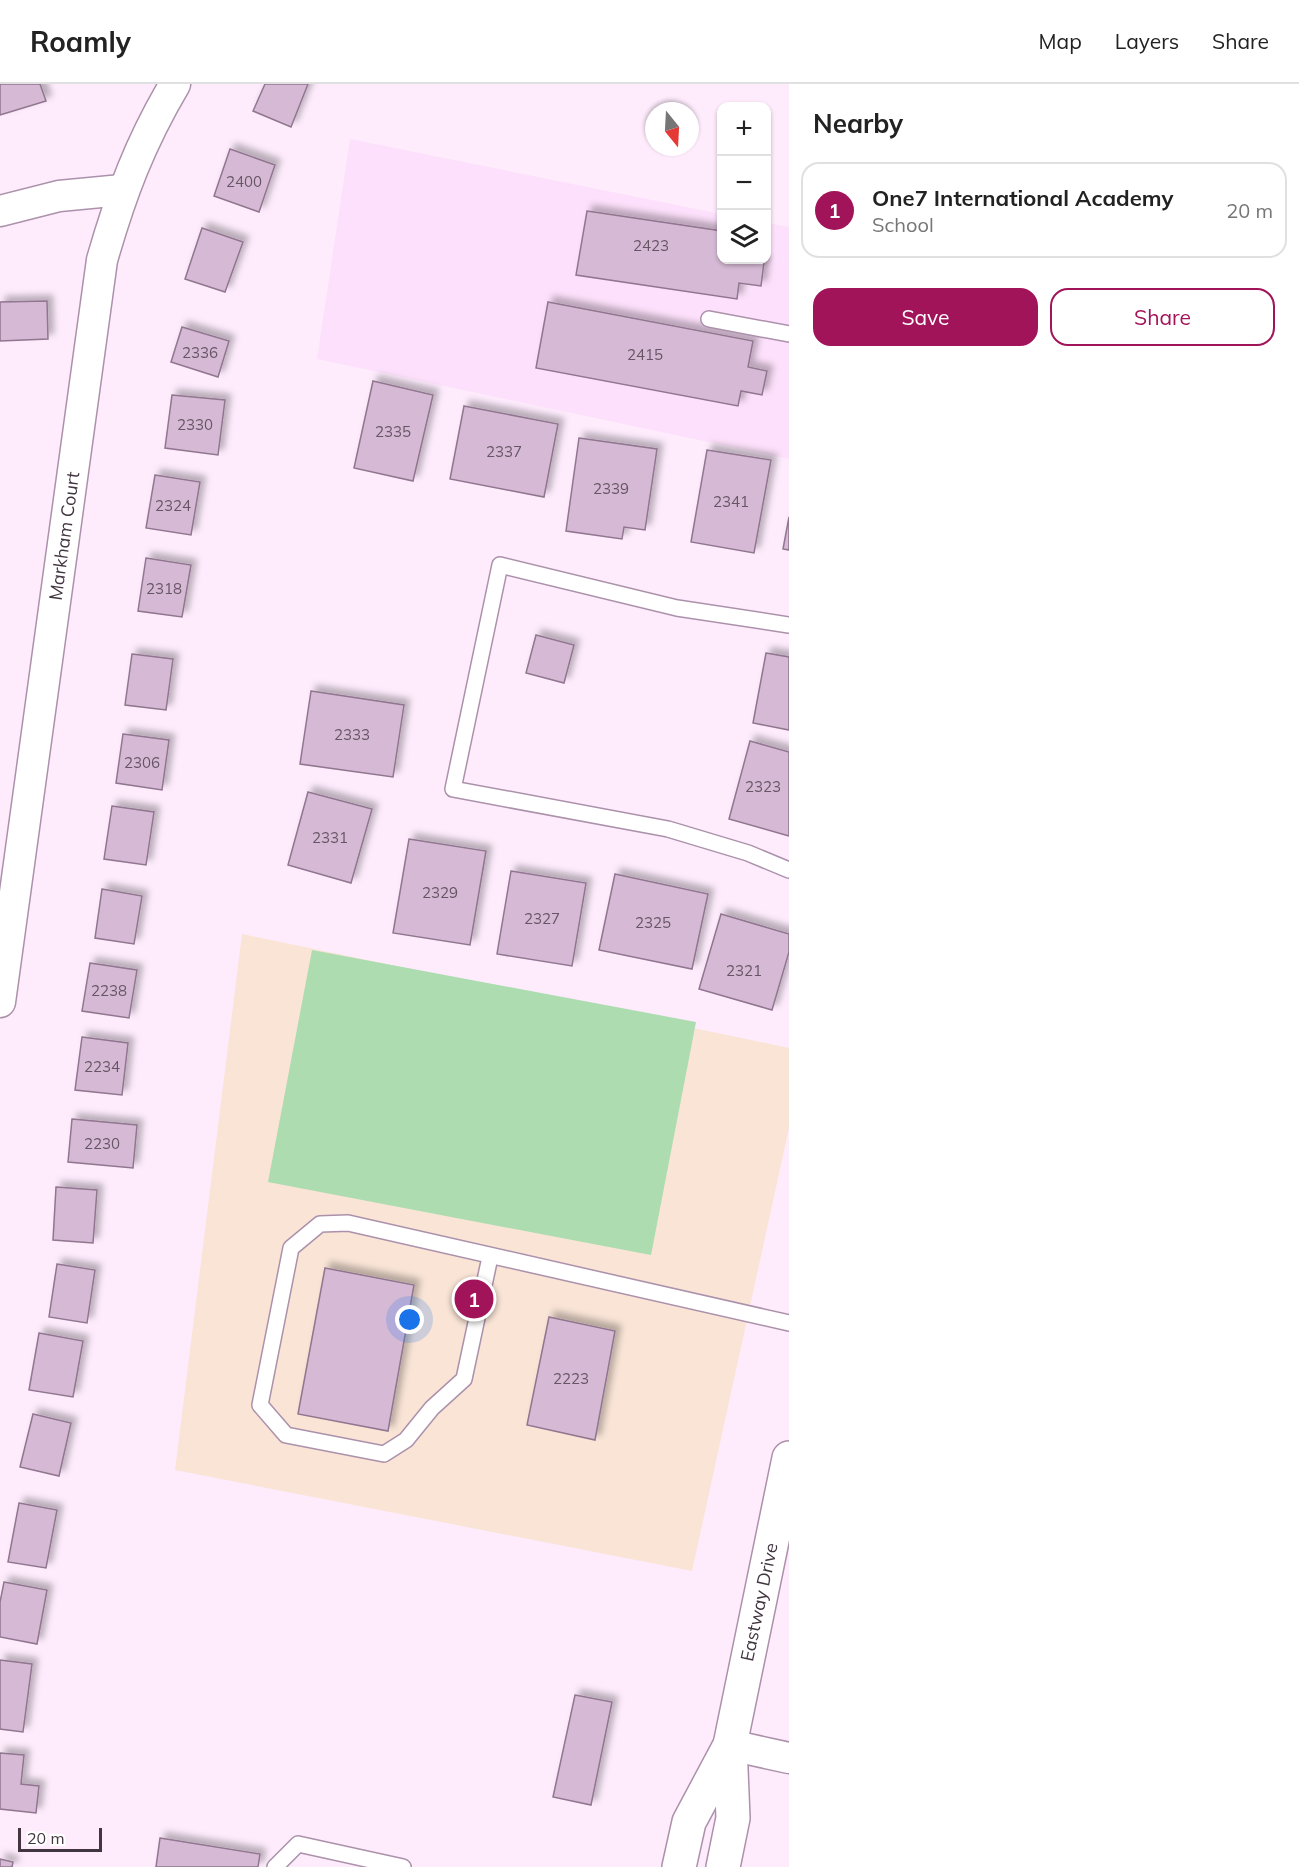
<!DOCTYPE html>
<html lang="en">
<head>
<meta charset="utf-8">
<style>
	:root { --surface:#fff; --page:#f6f6f6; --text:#222; --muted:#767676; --line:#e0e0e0; --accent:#a2145a }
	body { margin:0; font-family:Mulish,sans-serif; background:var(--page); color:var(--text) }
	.controls { position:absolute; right:18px; top:18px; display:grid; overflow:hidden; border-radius:12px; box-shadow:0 2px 4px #0004 }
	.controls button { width:54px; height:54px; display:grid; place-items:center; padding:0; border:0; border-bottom:2px solid var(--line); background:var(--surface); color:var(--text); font:30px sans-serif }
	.compass { position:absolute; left:645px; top:18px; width:54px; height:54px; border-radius:50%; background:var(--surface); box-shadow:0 2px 4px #0004; rotate:162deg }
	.scale { position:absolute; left:18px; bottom:15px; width:84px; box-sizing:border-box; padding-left:6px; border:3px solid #413540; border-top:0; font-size:16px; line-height:21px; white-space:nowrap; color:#413540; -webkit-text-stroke:4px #fff; paint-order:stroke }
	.you { position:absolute; left:410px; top:1236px; width:21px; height:21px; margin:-15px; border:4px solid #fff; border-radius:50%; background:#1a73e8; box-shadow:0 0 0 9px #1a73e833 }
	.badge { display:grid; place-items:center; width:39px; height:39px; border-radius:50%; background:var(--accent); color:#fff; font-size:20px; font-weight:700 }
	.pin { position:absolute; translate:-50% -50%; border:3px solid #fff; box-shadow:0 2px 6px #0006 }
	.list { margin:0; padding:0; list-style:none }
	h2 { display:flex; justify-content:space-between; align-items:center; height:78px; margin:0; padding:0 24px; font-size:26px }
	h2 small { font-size:20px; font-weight:400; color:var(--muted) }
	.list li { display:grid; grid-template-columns:39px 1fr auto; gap:18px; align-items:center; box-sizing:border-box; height:96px; margin:0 12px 12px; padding:0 12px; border:2px solid var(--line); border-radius:18px }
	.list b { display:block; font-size:22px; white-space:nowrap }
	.list p { margin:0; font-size:20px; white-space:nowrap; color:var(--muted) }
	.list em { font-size:20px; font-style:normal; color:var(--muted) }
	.actions { display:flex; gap:12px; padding:18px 24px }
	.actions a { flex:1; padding:14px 0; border:2px solid var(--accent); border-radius:18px; text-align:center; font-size:21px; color:var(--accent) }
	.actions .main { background:var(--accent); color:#fff }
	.icon { flex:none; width:33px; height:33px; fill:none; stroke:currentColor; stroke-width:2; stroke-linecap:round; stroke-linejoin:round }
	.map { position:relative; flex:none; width:789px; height:1783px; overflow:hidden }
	header { display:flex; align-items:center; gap:36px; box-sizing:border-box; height:84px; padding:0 30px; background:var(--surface); border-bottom:2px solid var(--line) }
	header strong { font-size:28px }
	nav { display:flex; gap:33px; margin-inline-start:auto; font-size:21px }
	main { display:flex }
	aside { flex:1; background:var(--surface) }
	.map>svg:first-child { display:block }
</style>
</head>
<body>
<header>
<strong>Roamly</strong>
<nav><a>Map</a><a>Layers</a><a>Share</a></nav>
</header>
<main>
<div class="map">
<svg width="789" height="1783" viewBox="0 0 789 1783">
	<defs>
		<filter id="shadow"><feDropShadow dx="5.5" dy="-5.5" stdDeviation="3" flood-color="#0004"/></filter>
	</defs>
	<rect width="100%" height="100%" fill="#feecfd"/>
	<polygon fill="#fde0fb" points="350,55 721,130 722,176 766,176 767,139 789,143 789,375 317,275"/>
	<polygon fill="#f9e4d6" points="242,850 789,964 789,1044 692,1487 175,1386"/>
	<polygon fill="#acdcaf" points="312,866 696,938 651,1171 268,1098"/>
	<g fill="#d6bad5" stroke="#917690" stroke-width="1.5" filter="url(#shadow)">
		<polygon points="0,0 40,0 46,17 0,31"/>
		<polygon points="265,0 308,0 291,43 253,27"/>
		<polygon points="230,65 275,81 259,128 214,112"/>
		<polygon points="587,127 722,147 722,176 764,178 761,202 739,199 737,215 576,191"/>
		<polygon points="202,144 243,158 225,208 185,195"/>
		<polygon points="47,217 48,255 0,257 0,218"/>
		<polygon points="548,218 753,257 748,283 767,287 762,311 741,307 738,322 536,284"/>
		<polygon points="182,243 229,257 218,293 171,278"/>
		<polygon points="373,297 433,311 413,397 354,384"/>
		<polygon points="172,311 225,316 218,371 165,364"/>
		<polygon points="464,322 558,340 544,413 450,395"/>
		<polygon points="579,354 657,365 645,446 624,443 622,455 566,447"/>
		<polygon points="707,366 771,376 754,469 691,458"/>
		<polygon points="155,391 200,398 191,451 146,444"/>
		<polygon points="789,433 789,466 783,465"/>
		<polygon points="146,474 191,481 182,533 138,527"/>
		<polygon points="536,551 574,561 564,599 526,589"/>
		<polygon points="766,569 789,573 789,646 753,639"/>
		<polygon points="132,570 173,575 166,626 125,621"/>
		<polygon points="311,607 404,621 393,693 300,680"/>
		<polygon points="123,650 169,656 162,706 116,699"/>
		<polygon points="750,657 789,668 789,752 729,735"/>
		<polygon points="308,708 372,725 351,799 288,781"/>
		<polygon points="112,722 154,728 146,781 104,775"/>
		<polygon points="409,755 486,767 470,861 393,849"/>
		<polygon points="511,787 586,799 572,882 497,870"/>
		<polygon points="615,790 708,810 692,885 599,866"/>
		<polygon points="102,805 142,812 134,860 95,854"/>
		<polygon points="721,830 789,850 789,868 772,926 699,905"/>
		<polygon points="90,879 137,886 129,934 82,927"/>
		<polygon points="82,953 128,959 122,1011 75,1006"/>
		<polygon points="72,1035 137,1041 133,1084 68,1078"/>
		<polygon points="56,1103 97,1106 93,1159 53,1156"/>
		<polygon points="57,1180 95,1186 87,1239 49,1233"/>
		<polygon points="325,1184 414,1201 388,1347 298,1330"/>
		<polygon points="549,1233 615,1247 595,1356 527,1341"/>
		<polygon points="39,1249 83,1257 73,1313 29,1306"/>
		<polygon points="33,1330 71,1339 59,1392 20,1383"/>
		<polygon points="19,1419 57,1426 46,1484 8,1478"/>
		<polygon points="4,1498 47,1506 37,1560 0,1553 0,1518"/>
		<polygon points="0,1576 32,1580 23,1648 0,1645"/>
		<polygon points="575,1611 612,1618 591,1721 553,1713"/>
		<polygon points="0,1669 24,1671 21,1700 39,1702 36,1729 0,1725"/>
		<polygon points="160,1754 260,1770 258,1783 156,1783"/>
		<polygon points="0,1775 13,1778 12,1783 0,1783"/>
	</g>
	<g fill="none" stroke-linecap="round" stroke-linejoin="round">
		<defs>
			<g id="lane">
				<polyline points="709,235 789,250"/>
				<polyline points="789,541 677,524 500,481 453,705 668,745 748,769 789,786"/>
				<polyline points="490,1173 464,1295 432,1324 406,1356 384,1370 286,1351 260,1321 291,1164 320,1140 348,1139 789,1239"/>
				<polyline points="275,1783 298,1760 403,1783"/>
			</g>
			<g id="street">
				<polyline points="0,127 59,112 122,106"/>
				<path d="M 0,918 L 102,176 C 121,110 140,59 175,0"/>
				<polyline points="730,1661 789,1674"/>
			</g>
			<g id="primary">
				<polyline points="679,1783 689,1738 729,1663"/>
				<polyline points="723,1783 733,1734 730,1661 789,1374"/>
			</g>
		</defs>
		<use href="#lane" stroke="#ac91ab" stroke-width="18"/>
		<use href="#street" stroke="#ac91ab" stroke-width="33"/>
		<use href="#primary" stroke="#ac91ab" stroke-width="36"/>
		<use href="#lane" stroke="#fff" stroke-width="15"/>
		<use href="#street" stroke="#fff" stroke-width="30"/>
		<use href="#primary" stroke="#fff" stroke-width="33"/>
	</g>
	<g text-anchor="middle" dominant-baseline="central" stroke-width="4.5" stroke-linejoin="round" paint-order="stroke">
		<g font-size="15" fill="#665665">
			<text x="244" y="97">2400</text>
			<text x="651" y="161">2423</text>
			<text x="200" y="268">2336</text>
			<text x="645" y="270">2415</text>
			<text x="195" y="340">2330</text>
			<text x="393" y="347">2335</text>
			<text x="504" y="367">2337</text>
			<text x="611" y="404">2339</text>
			<text x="731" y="417">2341</text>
			<text x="173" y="421">2324</text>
			<text x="164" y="504">2318</text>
			<text x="352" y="650">2333</text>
			<text x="142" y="678">2306</text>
			<text x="763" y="702">2323</text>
			<text x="330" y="753">2331</text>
			<text x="440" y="808">2329</text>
			<text x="542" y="834">2327</text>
			<text x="653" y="838">2325</text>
			<text x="744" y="886">2321</text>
			<text x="109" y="906">2238</text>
			<text x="102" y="982">2234</text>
			<text x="102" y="1059">2230</text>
			<text x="571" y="1294">2223</text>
		</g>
		<g font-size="18" fill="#413540" stroke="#fff">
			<text transform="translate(64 452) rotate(-82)">Markham Court</text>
			<text transform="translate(759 1518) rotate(-78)">Eastway Drive</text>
		</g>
	</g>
</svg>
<div class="controls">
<button>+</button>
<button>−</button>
<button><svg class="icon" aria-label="layers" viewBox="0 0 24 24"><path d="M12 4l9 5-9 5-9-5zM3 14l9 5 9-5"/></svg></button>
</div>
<svg class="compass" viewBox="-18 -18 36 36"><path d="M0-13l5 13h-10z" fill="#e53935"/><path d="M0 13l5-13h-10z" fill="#767676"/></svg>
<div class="scale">20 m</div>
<div class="you"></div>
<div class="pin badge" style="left:474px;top:1215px">1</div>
</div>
<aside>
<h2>Nearby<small></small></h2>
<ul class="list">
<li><span class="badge">1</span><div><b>One7 International Academy</b><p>School</p></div><em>20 m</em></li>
</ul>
<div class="actions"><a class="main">Save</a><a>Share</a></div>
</aside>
</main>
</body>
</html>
